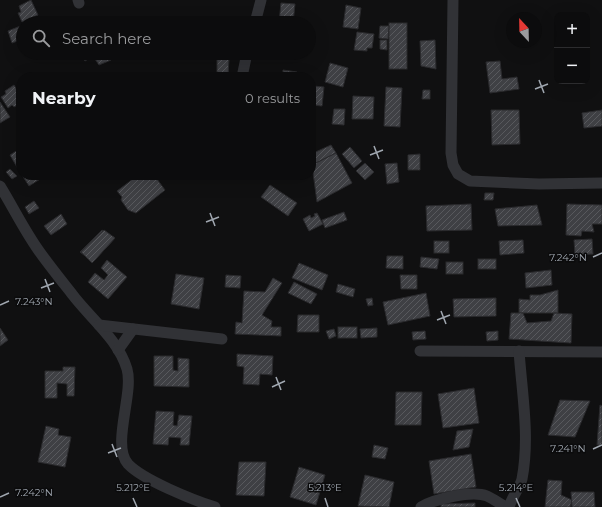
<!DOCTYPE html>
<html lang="en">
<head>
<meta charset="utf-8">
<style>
	:root { --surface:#0c0c0d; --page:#151516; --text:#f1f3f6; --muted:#9a9b9d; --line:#2c2c2e }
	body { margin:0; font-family:Montserrat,sans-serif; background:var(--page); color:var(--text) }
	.controls { position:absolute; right:12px; top:12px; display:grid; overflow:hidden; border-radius:8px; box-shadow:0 4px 16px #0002 }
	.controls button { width:36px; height:36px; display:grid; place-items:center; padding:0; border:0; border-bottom:1px solid var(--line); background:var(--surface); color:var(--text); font:20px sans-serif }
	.compass { position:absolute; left:506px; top:12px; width:36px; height:36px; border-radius:50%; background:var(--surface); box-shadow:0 4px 16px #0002; rotate:338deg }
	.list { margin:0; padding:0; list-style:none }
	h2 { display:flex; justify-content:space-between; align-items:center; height:52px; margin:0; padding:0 16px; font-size:17px }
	h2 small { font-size:13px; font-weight:400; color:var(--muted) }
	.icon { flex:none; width:22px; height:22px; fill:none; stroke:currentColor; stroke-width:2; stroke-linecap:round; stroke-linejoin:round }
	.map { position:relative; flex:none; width:602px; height:507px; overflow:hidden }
	.search { position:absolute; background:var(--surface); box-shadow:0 4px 16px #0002; left:16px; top:16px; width:300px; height:44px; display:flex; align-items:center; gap:10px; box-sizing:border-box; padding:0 14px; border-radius:22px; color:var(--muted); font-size:15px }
	.panel { position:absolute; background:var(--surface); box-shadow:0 4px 16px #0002; left:16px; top:72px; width:300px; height:108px; border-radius:16px }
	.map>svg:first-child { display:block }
</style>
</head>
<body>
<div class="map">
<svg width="602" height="507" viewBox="0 0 602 507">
	<defs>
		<pattern id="building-hatch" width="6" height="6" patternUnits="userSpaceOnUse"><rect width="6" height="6" fill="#3f4044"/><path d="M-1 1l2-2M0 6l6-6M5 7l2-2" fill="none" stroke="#58595d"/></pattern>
	</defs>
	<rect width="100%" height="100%" fill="#101011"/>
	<g fill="url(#building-hatch)" stroke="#2a2a2d">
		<polygon points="31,0 38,15 22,22 18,13 21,12 19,6"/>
		<polygon points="281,3 295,4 293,23 279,23"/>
		<polygon points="346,5 361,8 358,29 343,27"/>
		<rect x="389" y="23" width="18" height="46"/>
		<polygon points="23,25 23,39 12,43 8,31"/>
		<polygon points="380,26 389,26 388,39 379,38"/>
		<polygon points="357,32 374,34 372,48 367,48 367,51 354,50"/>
		<polygon points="380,40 387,40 387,50 380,49"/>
		<polygon points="435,40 436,69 421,66 420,41"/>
		<polygon points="81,53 88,53 91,57 85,61 80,54"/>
		<polygon points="91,53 107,53 111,60 99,65"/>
		<polygon points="217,59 229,59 228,76 217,74"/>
		<polygon points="500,61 502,79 517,77 519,89 490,93 486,62"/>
		<polygon points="330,63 348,68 343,87 325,82"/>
		<polygon points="283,70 297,72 296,77 283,77"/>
		<polygon points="14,85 21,97 21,103 14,107 12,105 8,108 1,97 6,94 5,91"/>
		<polygon points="313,86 324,87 322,106 312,105 311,88 313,89"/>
		<polygon points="386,87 402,88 400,127 384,126"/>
		<polygon points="423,90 430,90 430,99 422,99"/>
		<polygon points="353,96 374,97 373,119 352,119"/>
		<polygon points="0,102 10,117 0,123"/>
		<polygon points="334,109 345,109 344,125 332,124"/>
		<polygon points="491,110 519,110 520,144 492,145"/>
		<polygon points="602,110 602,126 584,128 582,113"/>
		<polygon points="331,145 336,153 312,165 311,154"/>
		<polygon points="350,147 362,161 354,168 342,154"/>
		<polygon points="21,148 21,174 10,155"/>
		<polygon points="336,153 352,183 317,202 312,165"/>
		<polygon points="420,154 420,170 408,170 408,155"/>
		<polygon points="365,163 374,172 365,180 356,171"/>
		<polygon points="397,163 399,182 387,184 385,164"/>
		<polygon points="10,169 17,176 12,179 6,172"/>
		<polygon points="22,175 44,175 45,176 29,186"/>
		<polygon points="137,175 154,175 165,190 136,213 128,210 121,200 122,197 117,191 137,176"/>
		<polygon points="270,185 297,203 288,216 261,197"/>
		<polygon points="485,193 494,193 493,200 484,200"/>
		<polygon points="34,201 39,208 29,214 25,207"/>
		<polygon points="471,204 472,230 427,231 426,206"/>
		<polygon points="567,204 602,205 602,224 592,224 594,232 582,231 581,236 566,235"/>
		<polygon points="537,205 542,225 498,226 495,209"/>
		<polygon points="344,212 347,220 325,228 322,220"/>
		<polygon points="317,213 323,224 309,231 303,219 310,215 311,218 315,216 314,214"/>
		<polygon points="61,214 67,224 51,235 44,226"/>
		<polygon points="102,230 115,238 93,262 80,252"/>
		<polygon points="104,230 115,238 92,263 81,252"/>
		<polygon points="592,239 593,254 575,255 574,240"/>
		<polygon points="523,240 524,253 500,255 499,241"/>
		<rect x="434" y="241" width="15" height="12"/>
		<polygon points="387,256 403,256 403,269 386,268"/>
		<polygon points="421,257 439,259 437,269 420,267"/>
		<rect x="478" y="259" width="18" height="10"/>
		<polygon points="107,260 127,277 108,299 88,282 95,273 104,280 108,275 101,268"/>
		<rect x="446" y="262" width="17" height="12"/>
		<polygon points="299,263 328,275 322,290 292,278"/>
		<polygon points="551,270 552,285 526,288 525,273"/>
		<polygon points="176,274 204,278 199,309 171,304"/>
		<polygon points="226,275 241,276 240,288 225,287"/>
		<polygon points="400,275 417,275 417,289 401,289"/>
		<polygon points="273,278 282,283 262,315 272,321 271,327 281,327 281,336 235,334 236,322 242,323 244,291 265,292"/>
		<polygon points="294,282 317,294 311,304 288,293"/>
		<polygon points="338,284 355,289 353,297 336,292"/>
		<polygon points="558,290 558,313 519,313 519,299 530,300 530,295 540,295"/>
		<polygon points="426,293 430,316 388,325 383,302"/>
		<polygon points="372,298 373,305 368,306 366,299"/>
		<polygon points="496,298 496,316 454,317 453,299"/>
		<polygon points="511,313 523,313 527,323 551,321 554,313 572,314 571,343 509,339"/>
		<polygon points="298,315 319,315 319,332 297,332"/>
		<rect x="338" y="327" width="19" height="11"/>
		<polygon points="0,328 8,340 0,346"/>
		<polygon points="377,328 377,337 361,338 360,329"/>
		<polygon points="334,329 336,336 329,339 326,331"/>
		<polygon points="425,331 426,339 413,340 412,332"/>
		<polygon points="498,331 498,340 487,341 486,332"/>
		<polygon points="237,354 273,356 272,375 260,374 259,385 243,384 244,367 237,366"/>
		<polygon points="154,356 173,356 173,370 178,371 178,358 189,359 189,387 154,386"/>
		<polygon points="63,367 75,367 74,396 67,396 67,384 57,383 57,398 45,398 45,371 63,371"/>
		<polygon points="474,388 479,423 443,428 438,394"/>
		<polygon points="396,392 422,392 421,425 395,425"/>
		<polygon points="560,400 590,401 575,437 548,435"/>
		<polygon points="600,405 602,406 602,445 597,445"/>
		<polygon points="156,411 174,412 173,425 177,426 179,415 192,416 189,445 180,445 181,438 169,437 168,445 153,444"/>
		<polygon points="46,426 59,429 58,435 71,437 65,467 38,462"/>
		<polygon points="473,429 469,447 453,450 457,431"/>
		<polygon points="374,445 388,448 385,459 372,457"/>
		<polygon points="471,454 476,487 434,494 429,461"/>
		<polygon points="239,462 266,462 264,496 236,495"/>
		<polygon points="299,467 325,475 316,505 290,497"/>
		<polygon points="365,475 394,482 389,507 358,506"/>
		<polygon points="548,480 562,481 561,495 572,500 570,507 545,507"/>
		<polygon points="571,492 594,492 595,507 572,507"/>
		<polygon points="475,503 475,507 441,507 441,504"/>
	</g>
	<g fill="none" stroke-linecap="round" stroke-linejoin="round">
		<g stroke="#313236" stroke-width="11">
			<polyline points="78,0 79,3"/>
			<polyline points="453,0 451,153 453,165 458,174 470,181 539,184 602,183"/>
			<polyline points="255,23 261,0"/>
			<polyline points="242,77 247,53"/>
			<path d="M 0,186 C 13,207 24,230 39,251 C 49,265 61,280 72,294 C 90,318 118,339 127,369 C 134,394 111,445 128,464 C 143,480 193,500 215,507"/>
			<polyline points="99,325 222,339"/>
			<polyline points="118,350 133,329"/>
			<polyline points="420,351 602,352"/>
			<path d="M 421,507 C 435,499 472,490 487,496 C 494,499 500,504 506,507"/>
			<path d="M 509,507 C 512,497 520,487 522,479 C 530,437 522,394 519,351"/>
		</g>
	</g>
	<path fill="none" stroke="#a1a8b1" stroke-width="1.5" d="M 539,80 L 544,93M 535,89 L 548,84M 374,146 L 379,159M 370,155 L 383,150M 210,213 L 215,226M 206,222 L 219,217M 593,257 L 602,253M 45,279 L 50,292M 41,288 L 54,283M 0,305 L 9,301M 441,311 L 446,324M 437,320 L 450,315M 276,377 L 281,390M 272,387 L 285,381M 112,444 L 117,457M 593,449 L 602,445M 108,453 L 121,448M 0,497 L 9,493M 133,498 L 137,507M 325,498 L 328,507M 516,498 L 520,507"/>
	<g font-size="10" text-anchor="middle" fill="#a1a8b1" stroke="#0b0b0c" stroke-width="3" stroke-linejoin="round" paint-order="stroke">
		<text x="568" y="261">7.242°N</text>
		<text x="34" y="305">7.243°N</text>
		<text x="568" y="452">7.241°N</text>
		<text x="133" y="491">5.212°E</text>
		<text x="325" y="491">5.213°E</text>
		<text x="516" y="491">5.214°E</text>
		<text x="34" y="496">7.242°N</text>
	</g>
</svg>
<div class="controls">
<button>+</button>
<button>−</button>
</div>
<svg class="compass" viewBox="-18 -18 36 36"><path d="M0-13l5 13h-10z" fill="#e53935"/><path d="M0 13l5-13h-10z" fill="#9a9b9d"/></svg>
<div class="search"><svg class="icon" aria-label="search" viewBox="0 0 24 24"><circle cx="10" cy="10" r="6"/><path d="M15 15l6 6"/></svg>Search here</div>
<section class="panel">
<h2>Nearby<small>0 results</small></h2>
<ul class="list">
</ul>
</section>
</div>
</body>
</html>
